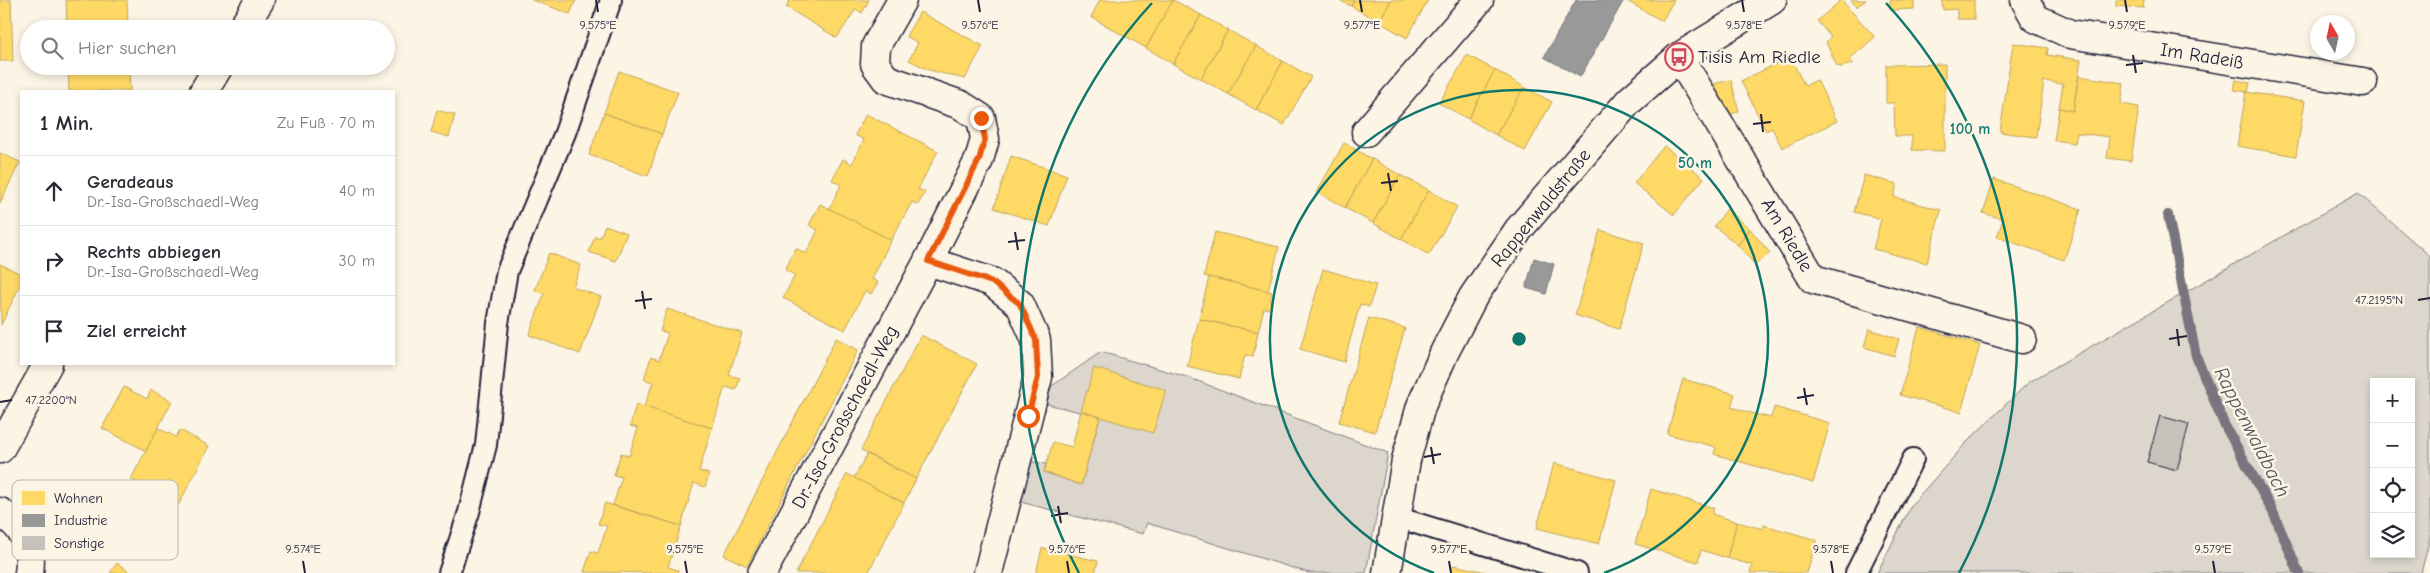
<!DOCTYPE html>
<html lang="de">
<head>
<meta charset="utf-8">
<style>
	:root { --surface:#fff; --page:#f2f2f3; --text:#2b2b33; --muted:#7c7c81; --line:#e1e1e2 }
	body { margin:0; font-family:"Comic Neue",sans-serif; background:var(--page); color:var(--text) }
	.controls { position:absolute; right:15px; bottom:15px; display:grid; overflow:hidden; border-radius:0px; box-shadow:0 2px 8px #0003 }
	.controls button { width:45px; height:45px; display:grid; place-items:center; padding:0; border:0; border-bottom:1px solid var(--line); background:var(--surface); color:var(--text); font:25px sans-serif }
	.compass { position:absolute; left:2310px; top:15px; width:45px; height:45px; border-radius:50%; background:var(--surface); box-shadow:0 2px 8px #0003; rotate:351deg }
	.stop { position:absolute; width:15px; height:15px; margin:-11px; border:4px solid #ea580c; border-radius:50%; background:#fff }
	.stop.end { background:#ea580c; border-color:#fff; box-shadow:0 1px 5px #0008 }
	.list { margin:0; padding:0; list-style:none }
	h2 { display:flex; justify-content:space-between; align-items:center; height:65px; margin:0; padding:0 20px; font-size:21px }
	h2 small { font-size:16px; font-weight:400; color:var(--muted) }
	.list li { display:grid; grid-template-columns:32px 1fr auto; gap:15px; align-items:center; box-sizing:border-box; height:70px; padding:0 20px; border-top:1px solid var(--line) }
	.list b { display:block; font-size:19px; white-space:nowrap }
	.list p { margin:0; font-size:16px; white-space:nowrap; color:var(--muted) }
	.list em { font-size:16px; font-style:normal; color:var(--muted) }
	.icon { flex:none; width:28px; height:28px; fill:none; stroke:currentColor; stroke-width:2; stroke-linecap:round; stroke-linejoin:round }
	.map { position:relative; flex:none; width:2430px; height:573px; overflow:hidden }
	.search { position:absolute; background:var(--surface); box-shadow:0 2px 8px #0003; left:20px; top:20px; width:375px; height:55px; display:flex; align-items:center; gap:12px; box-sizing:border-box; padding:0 18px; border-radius:28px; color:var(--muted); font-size:19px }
	.panel { position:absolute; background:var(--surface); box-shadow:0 2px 8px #0003; left:20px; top:90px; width:375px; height:275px; border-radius:0px }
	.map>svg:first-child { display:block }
</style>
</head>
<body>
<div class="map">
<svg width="2430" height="573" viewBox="0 0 2430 573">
	<rect width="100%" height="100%" fill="#fcf5e5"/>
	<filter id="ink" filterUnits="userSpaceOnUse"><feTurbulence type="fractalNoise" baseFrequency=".02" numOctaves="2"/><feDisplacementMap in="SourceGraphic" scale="10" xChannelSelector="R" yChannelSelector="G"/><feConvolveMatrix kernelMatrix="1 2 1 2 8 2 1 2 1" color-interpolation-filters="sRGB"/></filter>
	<g filter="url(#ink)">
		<g fill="#dcd6cc" stroke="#7f7c84" fill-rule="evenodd">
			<path d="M 2358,193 L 2430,256 L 2430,538 L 2421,573 L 1877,573 L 1912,504 L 1967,442 L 2029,382 ZM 2374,382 L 2411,382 L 2411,554 L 2374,554 Z"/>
			<polygon points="1101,352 1187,377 1388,453 1366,573 1309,573 1147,523 1143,534 1017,501 1028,461 1046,464 1044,472 1081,485 1100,417 1039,402 1043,392"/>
		</g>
		<g fill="#ffd966" stroke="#bda259">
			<polygon points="0,0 11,0 13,61 0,61"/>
			<polygon points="66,0 127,0 128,29 67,29"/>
			<polygon points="532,0 576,0 570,14"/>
			<polygon points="790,0 869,0 862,13 856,9 837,38 786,7"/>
			<polygon points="1100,0 1173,0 1146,48 1091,17"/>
			<polygon points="1173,0 1201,15 1173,64 1146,48"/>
			<polygon points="1339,0 1354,0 1351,6"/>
			<polygon points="1354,0 1391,0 1379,22 1351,6"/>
			<polygon points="1391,0 1428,0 1407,38 1379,22"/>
			<polygon points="1625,0 1674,0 1662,21"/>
			<polygon points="1841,0 1875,37 1851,58 1852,64 1841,67 1837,66 1826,42 1831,37 1817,21"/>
			<polygon points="1851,0 1866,0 1856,7"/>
			<polygon points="1890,0 1914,0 1914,9 1890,10"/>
			<polygon points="1942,0 1974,0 1974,19 1957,19 1957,9 1943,10"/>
			<polygon points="2116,0 2144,0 2143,8 2116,6"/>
			<polygon points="920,12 983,46 965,79 929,70 909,60 918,43 906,36"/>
			<polygon points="1201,15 1228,30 1201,79 1173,64"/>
			<polygon points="1228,30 1256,46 1228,94 1201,79"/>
			<polygon points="2013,43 2048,48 2047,55 2081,60 2073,111 2059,108 2063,84 2044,81 2036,137 2000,132"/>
			<polygon points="1256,46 1283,61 1256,110 1228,94"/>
			<polygon points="1467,55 1495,70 1468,119 1439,103"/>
			<polygon points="1790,57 1805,86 1817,80 1837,121 1782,148 1772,128 1766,131 1741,81"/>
			<polygon points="1283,61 1311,77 1284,125 1256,110"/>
			<polygon points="1945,64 1945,151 1912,150 1912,136 1895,136 1894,103 1886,103 1886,65"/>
			<polygon points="68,66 129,66 130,91 69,91"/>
			<polygon points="1495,70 1524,87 1496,135 1468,119"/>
			<polygon points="619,71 678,92 662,134 604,113"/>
			<polygon points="2079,76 2124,83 2121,104 2139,107 2131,161 2107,158 2110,137 2077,133 2075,143 2054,140 2059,108 2073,111"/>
			<polygon points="1731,80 1739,111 1725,117 1709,85"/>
			<polygon points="2236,80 2250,83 2248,92 2234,90"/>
			<polygon points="1524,87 1552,102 1525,151 1496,135"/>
			<polygon points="2246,92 2305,101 2296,156 2237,146"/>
			<polygon points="437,110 455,115 449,137 431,132"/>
			<polygon points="604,113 662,134 648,176 589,155"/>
			<polygon points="866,114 938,151 918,189 925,192 918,205 912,202 891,240 829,209 841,185 832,180 843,159 852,164 864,140 855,135"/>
			<polygon points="1344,143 1372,159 1345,208 1317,192"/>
			<polygon points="1664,146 1704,178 1674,215 1634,183"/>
			<polygon points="0,153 20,162 0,203"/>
			<polygon points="1011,156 1067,175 1049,226 994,208"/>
			<polygon points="1372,159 1400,175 1373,223 1345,208"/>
			<polygon points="1400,175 1429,190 1401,239 1373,223"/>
			<polygon points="1864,175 1897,184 1894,197 1941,210 1927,263 1873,249 1881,219 1854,212"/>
			<polygon points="1994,179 2081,209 2064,260 1997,237 2003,219 1983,213"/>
			<polygon points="1429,190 1457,207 1429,255 1401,239"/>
			<polygon points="820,204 891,240 872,279 878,282 871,294 865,291 845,330 783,298 795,275 785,270 796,248 806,254 818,230 809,225"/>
			<polygon points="1727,209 1750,229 1738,245 1714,226"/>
			<polygon points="605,225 627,233 616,261 589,252 595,236 600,238"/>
			<polygon points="1750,229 1770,253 1755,265 1738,245"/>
			<polygon points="1600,230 1644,243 1619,329 1575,315"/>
			<polygon points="1215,232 1279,247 1268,291 1204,276"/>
			<polygon points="549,253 581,265 573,287 601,297 580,354 529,335 544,294 535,290"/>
			<polygon points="0,264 21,274 21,283 1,325"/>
			<polygon points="1323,269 1376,285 1369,307 1360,304 1344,362 1300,349"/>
			<polygon points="1209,277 1272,292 1269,309 1264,308 1258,332 1199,319"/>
			<polygon points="667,309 742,333 729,375 740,378 736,390 725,387 712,428 644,407 653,382 644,379 651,357 659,360 668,333 660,331"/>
			<polygon points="1369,318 1405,328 1375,432 1339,422"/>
			<polygon points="1199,319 1258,332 1253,357 1245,355 1239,379 1187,366"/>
			<polygon points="1919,327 1980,345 1961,412 1900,395"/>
			<polygon points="1869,329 1899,339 1894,356 1864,347"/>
			<polygon points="921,335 977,364 916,479 861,450"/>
			<polygon points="836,338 858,350 747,566 724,555"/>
			<polygon points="1094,368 1166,390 1153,433 1081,411"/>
			<polygon points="1683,379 1735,394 1731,407 1751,413 1771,418 1774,407 1830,423 1813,483 1714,454 1716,447 1667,434"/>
			<polygon points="124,387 147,399 151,390 172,401 146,451 102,428"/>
			<polygon points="636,404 712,428 699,471 709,474 705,487 694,483 681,526 613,505 622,477 614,475 621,453 629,456 638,428 630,426"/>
			<polygon points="1081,411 1100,417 1081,485 1044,472 1053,442 1072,447"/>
			<polygon points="158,428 176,437 180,430 209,446 179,504 131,479"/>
			<polygon points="867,454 916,479 904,503 854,478"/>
			<polygon points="1554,463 1616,480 1599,544 1537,528"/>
			<polygon points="847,474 904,503 868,573 796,573"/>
			<polygon points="1651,489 1714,508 1712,514 1737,522 1727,558 1701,550 1698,562 1635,544"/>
			<polygon points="605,503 681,526 668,567 678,570 677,573 584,572 591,551 598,553 607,526 598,524"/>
			<polygon points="1737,522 1763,529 1764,525 1817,540 1807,573 1750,573 1752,565 1727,558"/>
			<polygon points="1042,548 1098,561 1095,573 1036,573"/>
			<polygon points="117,563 131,573 110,573"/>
			<polygon points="1453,565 1491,573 1451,573"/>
		</g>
		<g fill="#999" stroke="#75757d">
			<polygon points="1576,0 1624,0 1580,77 1544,57"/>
			<polygon points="1534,258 1554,264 1546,294 1526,288"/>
		</g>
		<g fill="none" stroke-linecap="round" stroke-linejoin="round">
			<polyline stroke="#78757e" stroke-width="10" points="2168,215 2196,356 2224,424 2273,512 2299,573"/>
		</g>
		<polygon fill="#c6c1bb" stroke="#22223b" points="2160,416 2189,424 2177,470 2147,462"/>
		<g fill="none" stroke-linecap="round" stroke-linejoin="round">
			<defs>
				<g id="service">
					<polyline points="1396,517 1577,573"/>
					<polyline points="449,573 469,512 486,445 498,323 507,271 565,133 611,0"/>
					<polyline points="1856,573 1913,459"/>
				</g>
				<g id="minor">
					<polyline points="902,0 876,46 875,64 886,79 961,105 981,118 985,139 979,160 928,261"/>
					<polyline points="2025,0 2035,18 2070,34 2363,82"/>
					<polyline points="1679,57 1813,279 2022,339"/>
					<polyline points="1366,132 1479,0"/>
					<path d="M 0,512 C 24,527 33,545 29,573"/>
					<polyline points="762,573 928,261 992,282 1020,304 1036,340 1038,377 988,573"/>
					<polyline points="1387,573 1406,460 1421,406 1445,351 1473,297 1519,229 1629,101 1679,57 1772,0"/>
				</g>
				<g id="primary">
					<polyline points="242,29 260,0"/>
					<polyline points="204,91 219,66"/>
					<polyline points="0,449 48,364"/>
				</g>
			</defs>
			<use href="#service" stroke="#22223b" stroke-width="24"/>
			<use href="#minor" stroke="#22223b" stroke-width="31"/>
			<use href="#primary" stroke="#22223b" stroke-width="31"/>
			<use href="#service" stroke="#fcf5e5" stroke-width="20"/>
			<use href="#minor" stroke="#fcf5e5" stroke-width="28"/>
			<use href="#primary" stroke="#fcf5e5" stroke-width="28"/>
		</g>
	</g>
	<g fill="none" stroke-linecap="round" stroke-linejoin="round" filter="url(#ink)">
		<polyline stroke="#ea580c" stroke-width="6" points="981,118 985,139 979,160 928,261 992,282 1020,304 1036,340 1038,377 1028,416"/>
	</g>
	<path fill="none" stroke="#22223b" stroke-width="2" d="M 596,0 L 598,12M 978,0 L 980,12M 1360,0 L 1362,12M 1742,0 L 1744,12M 2125,0 L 2127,12M 2133,55 L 2136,73M 2126,65 L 2143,63M 1761,114 L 1763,132M 1753,124 L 1771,122M 1388,173 L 1391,191M 1381,183 L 1398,181M 1015,232 L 1018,250M 1008,242 L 1025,240M 642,291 L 645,309M 2418,300 L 2430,298M 635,301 L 652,299M 2177,329 L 2179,346M 2169,339 L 2187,336M 1804,388 L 1807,405M 1797,398 L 1814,395M 0,402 L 12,400M 1431,447 L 1434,464M 1424,457 L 1441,454M 1058,506 L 1061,523M 1051,516 L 1068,513M 303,561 L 305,573M 685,561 L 687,573M 1067,561 L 1069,573M 1449,561 L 1451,573M 1831,561 L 1833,573M 2213,561 L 2215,573"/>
	<g fill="none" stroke="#0f766e" stroke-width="2.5">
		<path d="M1434 573A249 249 0 1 1 1604 573"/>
		<path d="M1079 573A498 498 0 0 1 1152 3M1886 3A498 498 0 0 1 1959 573"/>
	</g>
	<defs>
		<symbol id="bus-ring" viewBox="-11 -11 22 22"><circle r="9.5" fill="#fcf5e5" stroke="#d1495b" stroke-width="1.5"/><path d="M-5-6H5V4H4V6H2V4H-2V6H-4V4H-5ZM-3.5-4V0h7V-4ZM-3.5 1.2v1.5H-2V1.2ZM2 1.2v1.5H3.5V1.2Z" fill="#d1495b"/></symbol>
	</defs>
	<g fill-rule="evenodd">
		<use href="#bus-ring" x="1663" y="41" width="32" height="32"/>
	</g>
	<g text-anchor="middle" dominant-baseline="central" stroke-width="5" stroke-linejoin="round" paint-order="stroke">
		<g font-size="19" fill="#22223b" stroke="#fcf5e5">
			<text transform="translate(2202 56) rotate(9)">Im Radeiß</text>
			<text transform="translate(1541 208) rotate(-51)">Rappenwaldstraße</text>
			<text transform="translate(1787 235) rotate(59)">Am Riedle</text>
			<text transform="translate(845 417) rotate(-62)">Dr.-Isa-Großschaedl-Weg</text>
		</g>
		<g font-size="19" fill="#22223b" stroke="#fcf5e5" text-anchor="start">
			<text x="1698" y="57">Tisis Am Riedle</text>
		</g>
		<g font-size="20" font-style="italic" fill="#545362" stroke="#fcf5e5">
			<text transform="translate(2252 432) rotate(63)">Rappenwaldbach</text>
		</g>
	</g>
	<rect x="12" y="480" width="166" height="80" rx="8" fill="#fcf5e5" stroke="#bbb6b2" stroke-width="1"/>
	<rect x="22" y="491" width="23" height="14" fill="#ffd966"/>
	<rect x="22" y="514" width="23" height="13" fill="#999"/>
	<rect x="22" y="536" width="23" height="14" fill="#c6c1bb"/>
	<g font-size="14" fill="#22223b">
		<text x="54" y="503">Wohnen</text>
		<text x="54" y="525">Industrie</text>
		<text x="54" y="548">Sonstige</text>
	</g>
	<g font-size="12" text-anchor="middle" fill="#22223b" stroke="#fcf5e5" stroke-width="5" stroke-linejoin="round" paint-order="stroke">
		<text x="598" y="29">9.575°E</text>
		<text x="980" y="29">9.576°E</text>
		<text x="2127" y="29">9.579°E</text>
		<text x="1362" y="29">9.577°E</text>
		<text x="1744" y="29">9.578°E</text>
		<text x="2379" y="304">47.2195°N</text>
		<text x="51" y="404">47.2200°N</text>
		<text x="303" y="553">9.574°E</text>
		<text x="685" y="553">9.575°E</text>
		<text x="1067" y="553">9.576°E</text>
		<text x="1449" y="553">9.577°E</text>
		<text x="1831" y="553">9.578°E</text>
		<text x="2213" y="553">9.579°E</text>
	</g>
	<circle cx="1519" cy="339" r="8" fill="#0f766e" stroke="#fcf5e5" stroke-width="2.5"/>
	<g font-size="15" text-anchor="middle" font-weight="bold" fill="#0f766e" stroke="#fcf5e5" stroke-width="5" stroke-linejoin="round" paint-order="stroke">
		<text x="1970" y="134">100 m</text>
		<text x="1695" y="168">50 m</text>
	</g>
</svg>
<div class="controls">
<button>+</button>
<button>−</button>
<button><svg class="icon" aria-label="locate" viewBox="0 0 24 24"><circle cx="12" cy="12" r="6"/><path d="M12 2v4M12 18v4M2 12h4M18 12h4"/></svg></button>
<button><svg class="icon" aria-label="layers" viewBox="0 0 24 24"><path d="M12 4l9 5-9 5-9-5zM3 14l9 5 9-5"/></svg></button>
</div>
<svg class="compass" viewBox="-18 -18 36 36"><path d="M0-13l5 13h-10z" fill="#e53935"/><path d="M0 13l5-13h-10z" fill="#7c7c81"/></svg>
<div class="stop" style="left:1028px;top:416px"></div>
<div class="stop end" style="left:981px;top:118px"></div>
<div class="search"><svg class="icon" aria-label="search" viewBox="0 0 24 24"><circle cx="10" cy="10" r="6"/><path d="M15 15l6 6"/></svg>Hier suchen</div>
<section class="panel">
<h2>1 Min.<small>Zu Fuß · 70 m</small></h2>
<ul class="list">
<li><svg class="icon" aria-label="ahead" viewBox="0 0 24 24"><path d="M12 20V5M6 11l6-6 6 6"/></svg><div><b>Geradeaus</b><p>Dr.-Isa-Großschaedl-Weg</p></div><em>40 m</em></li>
<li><svg class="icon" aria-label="right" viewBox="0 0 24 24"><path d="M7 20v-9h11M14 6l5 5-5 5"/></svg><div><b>Rechts abbiegen</b><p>Dr.-Isa-Großschaedl-Weg</p></div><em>30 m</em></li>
<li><svg class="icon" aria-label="arrive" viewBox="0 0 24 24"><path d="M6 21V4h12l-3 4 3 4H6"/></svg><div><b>Ziel erreicht</b></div></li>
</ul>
</section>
</div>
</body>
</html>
